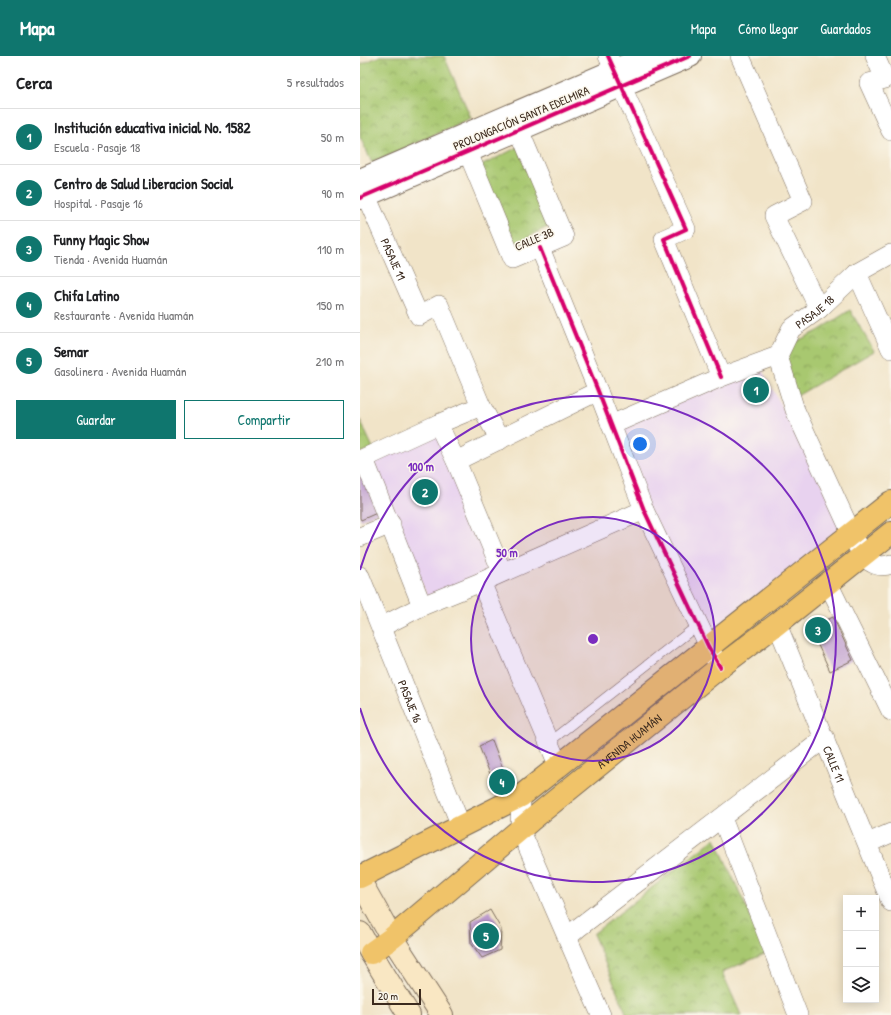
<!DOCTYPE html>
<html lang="es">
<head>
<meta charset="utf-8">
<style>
	:root { --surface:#fff; --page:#f2f2f2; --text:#202124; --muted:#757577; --line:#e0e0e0; --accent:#0f766e }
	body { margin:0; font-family:"Patrick Hand",sans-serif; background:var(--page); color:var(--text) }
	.controls { position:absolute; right:12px; bottom:12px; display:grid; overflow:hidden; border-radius:0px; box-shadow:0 2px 10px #0003 }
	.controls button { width:36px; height:36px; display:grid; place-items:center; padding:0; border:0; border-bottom:1px solid var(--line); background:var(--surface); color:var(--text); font:20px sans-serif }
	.scale { position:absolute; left:12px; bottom:10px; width:49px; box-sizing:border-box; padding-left:4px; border:2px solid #3b2a1e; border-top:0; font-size:11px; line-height:14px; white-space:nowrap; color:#3b2a1e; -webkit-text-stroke:3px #fbf7ec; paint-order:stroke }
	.you { position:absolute; left:280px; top:388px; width:14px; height:14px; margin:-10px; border:3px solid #fff; border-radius:50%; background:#1a73e8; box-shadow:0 0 0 6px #1a73e833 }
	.badge { display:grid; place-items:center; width:26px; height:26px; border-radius:50%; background:var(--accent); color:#fff; font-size:13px; font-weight:700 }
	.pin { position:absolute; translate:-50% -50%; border:2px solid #fff; box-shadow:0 1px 4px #0006 }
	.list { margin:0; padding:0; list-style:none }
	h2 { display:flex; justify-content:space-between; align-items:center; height:52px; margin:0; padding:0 16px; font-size:17px }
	h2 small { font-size:13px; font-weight:400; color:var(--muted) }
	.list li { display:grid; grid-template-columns:26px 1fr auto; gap:12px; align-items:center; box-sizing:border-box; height:56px; padding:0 16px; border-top:1px solid var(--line) }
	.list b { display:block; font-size:15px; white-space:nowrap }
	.list p { margin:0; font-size:13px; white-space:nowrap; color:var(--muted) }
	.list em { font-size:13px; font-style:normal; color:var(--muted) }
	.actions { display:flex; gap:8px; padding:12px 16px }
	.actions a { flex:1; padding:9px 0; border:1px solid var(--accent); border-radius:0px; text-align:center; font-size:14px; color:var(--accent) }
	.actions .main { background:var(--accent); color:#fff }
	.icon { flex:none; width:22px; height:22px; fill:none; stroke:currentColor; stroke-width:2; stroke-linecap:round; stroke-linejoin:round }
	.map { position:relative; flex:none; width:531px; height:959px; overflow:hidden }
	header { display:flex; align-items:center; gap:24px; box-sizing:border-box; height:56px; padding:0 20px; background:var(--accent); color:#fff }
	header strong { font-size:19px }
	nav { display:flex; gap:22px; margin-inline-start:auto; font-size:14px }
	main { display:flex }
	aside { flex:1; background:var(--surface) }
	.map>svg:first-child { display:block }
</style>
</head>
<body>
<header>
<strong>Mapa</strong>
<nav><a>Mapa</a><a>Cómo llegar</a><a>Guardados</a></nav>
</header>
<main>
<aside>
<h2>Cerca<small>5 resultados</small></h2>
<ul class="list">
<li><span class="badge">1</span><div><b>Institución educativa inicial No. 1582</b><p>Escuela · Pasaje 18</p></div><em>50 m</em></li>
<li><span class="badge">2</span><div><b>Centro de Salud Liberacion Social</b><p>Hospital · Pasaje 16</p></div><em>90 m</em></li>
<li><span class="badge">3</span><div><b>Funny Magic Show</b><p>Tienda · Avenida Huamán</p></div><em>110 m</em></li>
<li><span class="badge">4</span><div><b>Chifa Latino</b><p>Restaurante · Avenida Huamán</p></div><em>150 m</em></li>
<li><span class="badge">5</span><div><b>Semar</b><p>Gasolinera · Avenida Huamán</p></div><em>210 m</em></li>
</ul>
<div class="actions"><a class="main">Guardar</a><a>Compartir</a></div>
</aside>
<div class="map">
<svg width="531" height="959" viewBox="0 0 531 959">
	<defs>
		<pattern id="park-crowns" width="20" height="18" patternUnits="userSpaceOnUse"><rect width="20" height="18" fill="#a8c870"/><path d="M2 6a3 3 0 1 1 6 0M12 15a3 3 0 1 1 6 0" fill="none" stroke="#8aa35b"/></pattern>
	</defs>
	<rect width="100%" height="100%" fill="#fbf7ec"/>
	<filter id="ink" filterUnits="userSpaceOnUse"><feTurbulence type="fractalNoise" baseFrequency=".025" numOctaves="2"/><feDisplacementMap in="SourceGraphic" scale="8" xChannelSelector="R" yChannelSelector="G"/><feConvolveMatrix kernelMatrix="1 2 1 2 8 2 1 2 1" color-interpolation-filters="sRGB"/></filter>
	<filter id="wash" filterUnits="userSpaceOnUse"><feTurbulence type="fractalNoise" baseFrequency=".012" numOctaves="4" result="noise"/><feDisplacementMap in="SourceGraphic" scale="16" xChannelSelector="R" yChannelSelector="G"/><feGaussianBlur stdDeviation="0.9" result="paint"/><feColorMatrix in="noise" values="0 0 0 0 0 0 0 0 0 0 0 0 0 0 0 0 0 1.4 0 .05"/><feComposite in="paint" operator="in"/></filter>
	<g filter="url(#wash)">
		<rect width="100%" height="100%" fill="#f1e4c8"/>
		<g fill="#e8d2ef">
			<polygon points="402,314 452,404 482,473 350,579 284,454 262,368"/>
			<polygon points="77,378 136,515 67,540 13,406"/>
		</g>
		<g fill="url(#park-crowns)" stroke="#727947">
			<polygon points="20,0 84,0 111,62 12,107 0,81 0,9"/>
			<polygon points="158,91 189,170 151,190 119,111"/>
			<polygon points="490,254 514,295 435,341 425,302 433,287 458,275"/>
			<polygon points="0,364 13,392 0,397"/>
			<polygon points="355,782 407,897 362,916 381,959 267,959 233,878"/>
		</g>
		<g id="blocks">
			<g fill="#bc9ace">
				<polygon points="0,412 19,456 1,464 0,462"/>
				<polygon points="473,561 493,604 470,615 450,572"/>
				<polygon points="132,684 149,728 136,733 119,690"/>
				<polygon points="130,854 141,873 140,894 122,902 111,887 110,866"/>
			</g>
		</g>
	</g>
	<g filter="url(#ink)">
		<use href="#blocks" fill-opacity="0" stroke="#7b6b5a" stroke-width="1"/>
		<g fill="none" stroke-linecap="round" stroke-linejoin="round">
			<defs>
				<polyline id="service" points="189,686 338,569"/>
				<g id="minor">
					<polyline points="248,0 326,173 304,183 361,321"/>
					<polyline points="380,0 443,145 414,160 459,253"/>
					<polyline points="515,0 525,23 509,27 531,75"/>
					<polyline points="102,82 152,203 204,181 159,74 154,60"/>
					<path id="s1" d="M 0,126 L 59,260 L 79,249 L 121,350 L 140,384"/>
					<polyline points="180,192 238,335 284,454 355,603"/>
					<polyline points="497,217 531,293"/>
					<path d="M 418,300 L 435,354 L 502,500 C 511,507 519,513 531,508"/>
					<polyline points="78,368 96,405 142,516"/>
					<path id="s2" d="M 251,369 L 361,321 L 418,300 L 431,273 L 459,253 L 497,217 L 531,198"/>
					<polyline points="4,403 62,550"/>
					<polyline points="0,404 78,368 121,350"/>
					<polyline points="96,405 238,335"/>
					<polyline points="0,481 31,468"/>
					<path id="s3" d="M 0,520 L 101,770"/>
					<polyline points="121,526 199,711"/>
					<polyline points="468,527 531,655"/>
					<path id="s4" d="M 417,568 L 531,846"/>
					<polyline points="21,571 62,550 121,526 284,454"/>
					<polyline points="161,740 160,773 241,959"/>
					<polyline points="362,762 438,959"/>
					<polyline points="508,787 531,777"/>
					<polyline points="208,881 218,872 465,682"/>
				</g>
				<g id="tertiary">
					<polyline points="0,124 288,0"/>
					<polyline points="0,142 330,0"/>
				</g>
				<g id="secondary">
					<polyline points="0,825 32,882 82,959"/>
					<polyline points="0,877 11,897 49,959"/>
				</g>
				<g id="primary">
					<polyline points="0,821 161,740 531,446"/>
					<path id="s5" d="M 11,897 L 32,882 L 170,765 L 360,611 L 417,568 L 531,477"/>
				</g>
			</defs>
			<use href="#service" stroke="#7b6b5a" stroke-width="10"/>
			<use href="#minor" stroke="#7b6b5a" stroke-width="20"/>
			<use href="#tertiary" stroke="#7b6b5a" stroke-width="24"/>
			<use href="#secondary" stroke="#7b6b5a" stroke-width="24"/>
			<use href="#primary" stroke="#7b6b5a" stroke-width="24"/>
			<use href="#service" stroke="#fff" stroke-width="9"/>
			<use href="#minor" stroke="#fff" stroke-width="19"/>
			<use href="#tertiary" stroke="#fff" stroke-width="22"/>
			<use href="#secondary" stroke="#f9e7c3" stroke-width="22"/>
			<use href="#primary" stroke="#f0c369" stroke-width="22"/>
			<defs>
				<g id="cycleway">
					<polyline points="248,0 326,173 304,183 361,321"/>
					<polyline points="0,142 330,0"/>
					<polyline points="180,192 238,335 284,454 348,590 360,611"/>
				</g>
			</defs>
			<use href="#cycleway" stroke="#fbf7ec" stroke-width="6"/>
			<use href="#cycleway" stroke="#d6006c" stroke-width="4"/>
		</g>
	</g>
	<circle cx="233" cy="583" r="122" fill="#7b2cbf" fill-opacity=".12"/>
	<g fill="none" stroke="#7b2cbf" stroke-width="2">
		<circle cx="233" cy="583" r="122"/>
		<path d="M0 514A243 243 0 1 1 0 652"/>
	</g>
	<g text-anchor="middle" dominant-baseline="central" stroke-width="3" stroke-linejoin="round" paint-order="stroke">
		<g font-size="12" fill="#3b2a1e" stroke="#fbf7ec">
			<text transform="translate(161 62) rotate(-23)">PROLONGACIÓN SANTA EDELMIRA</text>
			<text transform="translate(174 183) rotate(-23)">CALLE 3B</text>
			<text stroke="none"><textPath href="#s1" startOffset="84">PASAJE 11</textPath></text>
			<text stroke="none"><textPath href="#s2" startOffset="240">PASAJE 18</textPath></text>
			<text stroke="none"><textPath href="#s3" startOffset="135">PASAJE 16</textPath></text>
			<text stroke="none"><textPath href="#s5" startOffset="334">AVENIDA HUAMÁN</textPath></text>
			<text stroke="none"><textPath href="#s4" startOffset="151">CALLE 11</textPath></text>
		</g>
	</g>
	<circle cx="233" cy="583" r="6" fill="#7b2cbf" stroke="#fbf7ec" stroke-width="2"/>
	<g font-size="12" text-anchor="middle" font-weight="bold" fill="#7b2cbf" stroke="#fbf7ec" stroke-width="3" stroke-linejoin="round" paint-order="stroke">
		<text x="61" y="415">100 m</text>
		<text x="147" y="501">50 m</text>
	</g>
</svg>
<div class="controls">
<button>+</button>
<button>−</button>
<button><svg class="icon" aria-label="layers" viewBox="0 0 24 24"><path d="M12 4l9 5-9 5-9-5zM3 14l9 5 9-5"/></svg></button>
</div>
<div class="scale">20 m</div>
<div class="you"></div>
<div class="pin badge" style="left:396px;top:334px">1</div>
<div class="pin badge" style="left:65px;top:436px">2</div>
<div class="pin badge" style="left:458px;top:574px">3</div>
<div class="pin badge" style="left:142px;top:726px">4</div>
<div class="pin badge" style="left:126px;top:880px">5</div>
</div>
</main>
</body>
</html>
